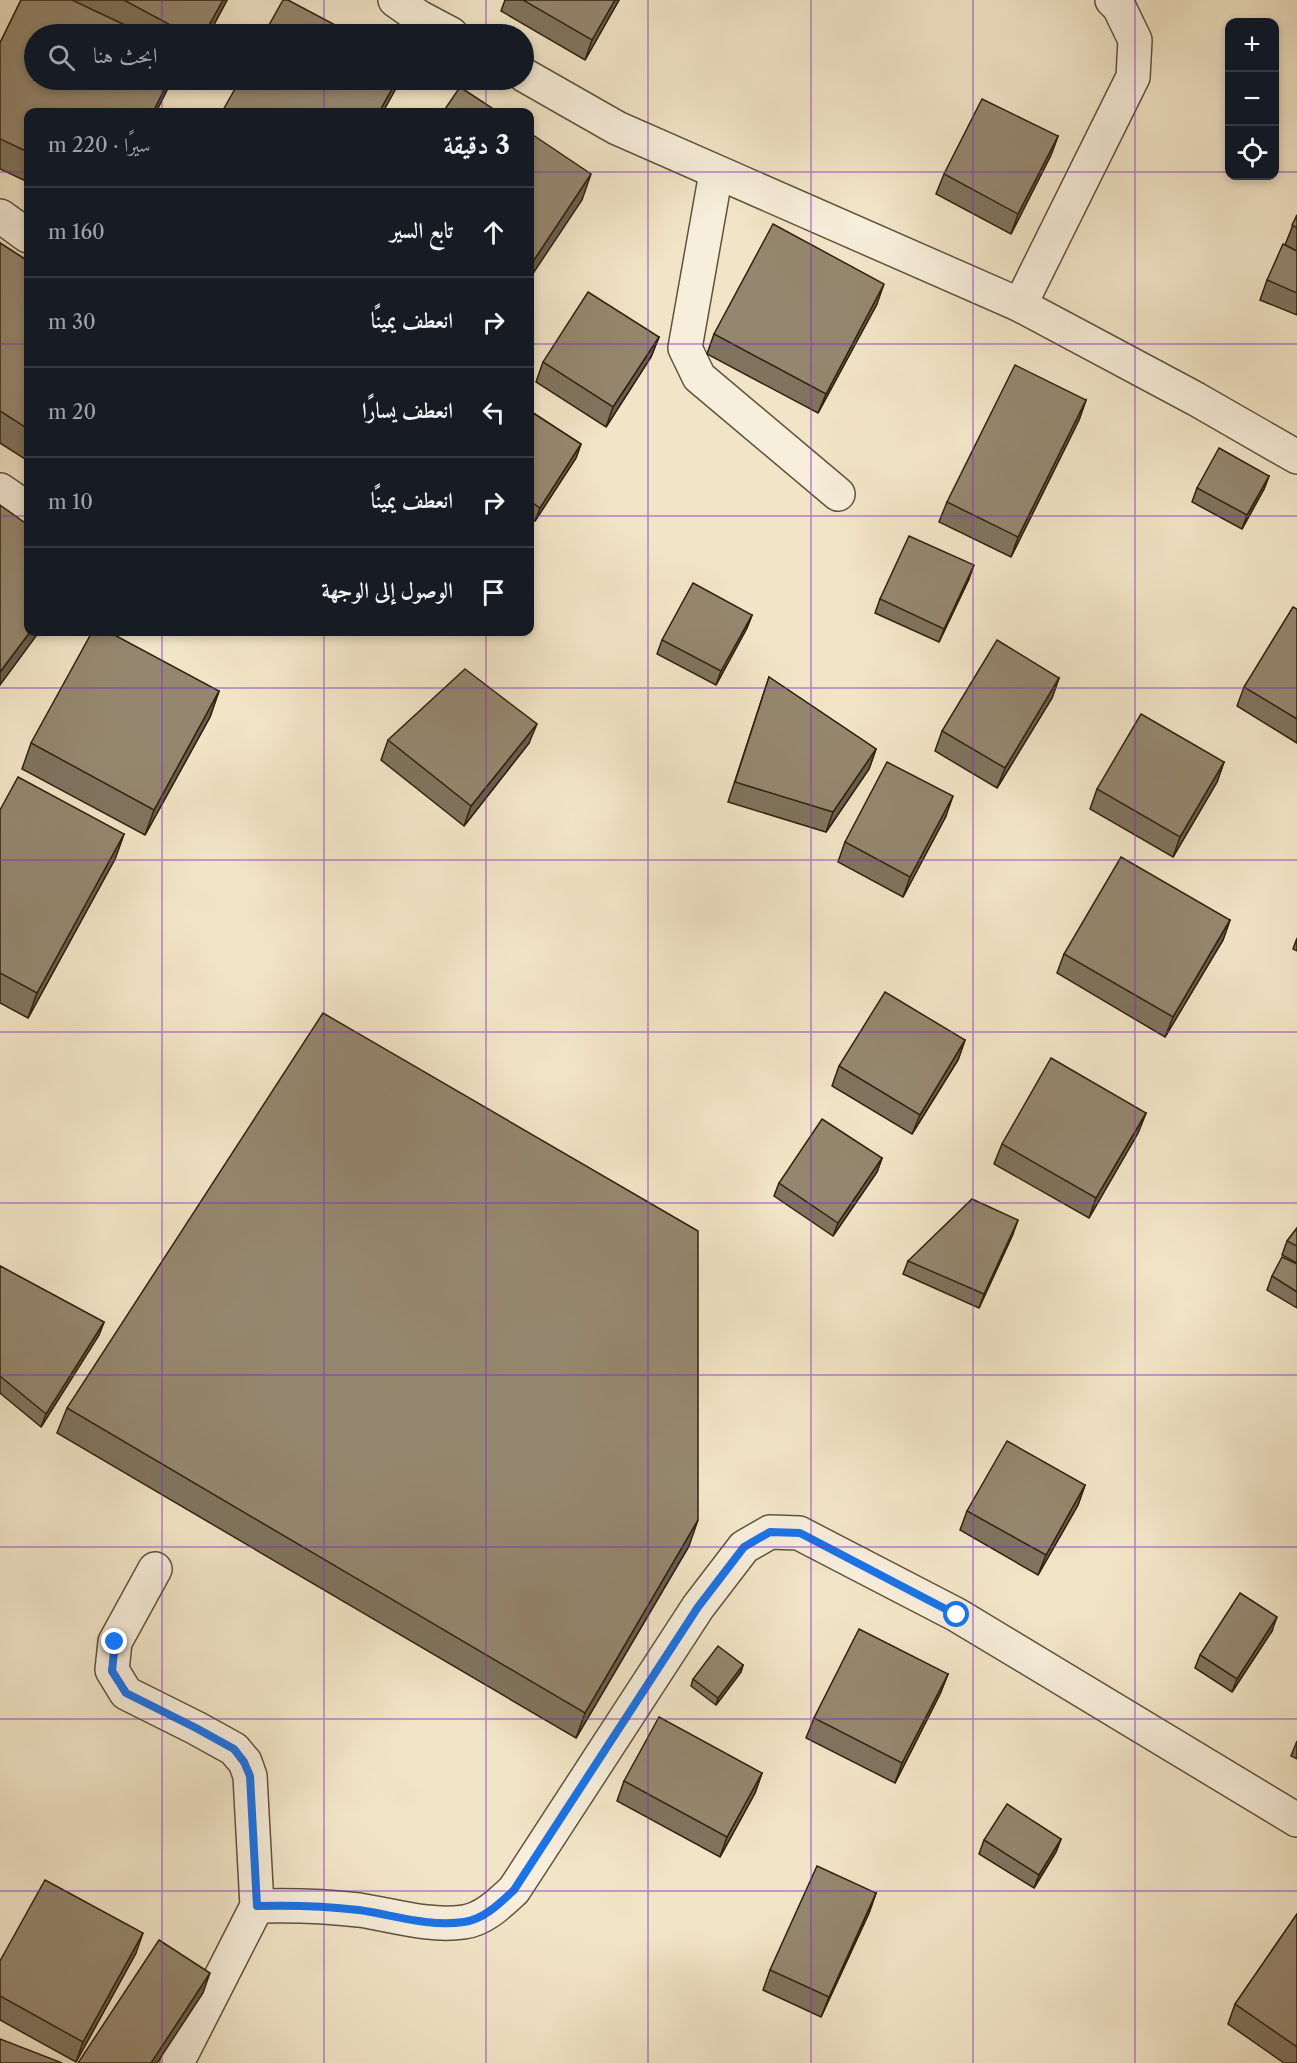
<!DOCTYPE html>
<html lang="ar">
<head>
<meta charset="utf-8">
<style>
	:root { --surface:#171b24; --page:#20242c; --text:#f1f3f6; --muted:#9ea1a6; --line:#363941 }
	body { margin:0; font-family:"Libre Caslon Text",Amiri,serif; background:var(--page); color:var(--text); direction:rtl }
	.controls { position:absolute; right:18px; top:18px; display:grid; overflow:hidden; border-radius:12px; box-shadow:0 3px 9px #0003 }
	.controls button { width:54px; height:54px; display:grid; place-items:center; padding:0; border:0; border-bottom:2px solid var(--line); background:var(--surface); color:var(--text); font:30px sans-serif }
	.stop { position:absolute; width:18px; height:18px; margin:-14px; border:4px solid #1a73e8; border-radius:50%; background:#fff }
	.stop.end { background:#1a73e8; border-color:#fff; box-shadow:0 2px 6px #0008 }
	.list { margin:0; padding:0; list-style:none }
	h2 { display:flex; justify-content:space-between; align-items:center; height:78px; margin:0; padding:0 24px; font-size:26px }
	h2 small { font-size:20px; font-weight:400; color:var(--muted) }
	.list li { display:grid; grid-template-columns:39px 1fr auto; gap:18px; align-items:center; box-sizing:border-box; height:90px; padding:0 24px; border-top:2px solid var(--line) }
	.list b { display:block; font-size:22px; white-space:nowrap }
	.list em { font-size:20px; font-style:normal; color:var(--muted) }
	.icon { flex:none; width:33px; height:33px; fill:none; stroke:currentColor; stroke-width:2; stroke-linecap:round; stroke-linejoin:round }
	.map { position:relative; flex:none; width:1297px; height:2063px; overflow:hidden; direction:ltr }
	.search { position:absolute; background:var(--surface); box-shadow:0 3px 9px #0003; left:24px; top:24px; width:510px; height:66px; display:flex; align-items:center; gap:15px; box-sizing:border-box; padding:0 21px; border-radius:33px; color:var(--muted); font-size:22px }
	.panel { position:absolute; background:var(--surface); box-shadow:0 3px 9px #0003; left:24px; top:108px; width:510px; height:528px; border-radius:12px; direction:rtl }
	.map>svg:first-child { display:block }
</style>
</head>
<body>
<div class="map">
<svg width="1297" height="2063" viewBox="0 0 1297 2063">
	<rect width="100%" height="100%" fill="#f2e5c7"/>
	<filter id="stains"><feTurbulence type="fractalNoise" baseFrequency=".00333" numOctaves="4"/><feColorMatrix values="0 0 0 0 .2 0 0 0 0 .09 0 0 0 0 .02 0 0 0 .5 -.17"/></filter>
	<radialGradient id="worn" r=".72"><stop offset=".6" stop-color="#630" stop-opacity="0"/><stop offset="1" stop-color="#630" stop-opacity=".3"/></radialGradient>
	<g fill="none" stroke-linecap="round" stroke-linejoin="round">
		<defs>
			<g id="minor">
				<polyline points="395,0 419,17 451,34"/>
				<polyline points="524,75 617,128 1020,305 1196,399 1297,457"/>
				<polyline points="716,173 685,348 699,377 838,494"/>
				<polyline points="0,216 28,236"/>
				<polyline points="1020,305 1133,77 1135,40 1119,7 1112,0"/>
				<polyline points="0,490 28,509"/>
				<polyline points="155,1569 115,1642 112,1670 126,1693 196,1728 234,1749 245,1762 250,1776 257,1906 177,2063"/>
				<path d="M 257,1906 C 291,1905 325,1906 359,1910 C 393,1915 428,1927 464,1922 C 484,1919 499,1904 514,1890 L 698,1607 L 744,1547 L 770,1532 L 799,1533 L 957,1615 L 1297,1820"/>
			</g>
		</defs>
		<use href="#minor" stroke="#60533d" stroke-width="36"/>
		<use href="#minor" stroke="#f7eedb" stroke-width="33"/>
	</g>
	<g fill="#80745f" stroke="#30220f" stroke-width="1.5">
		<polygon points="21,0 227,0 209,34 34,34 34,80 172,80 156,112 28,112 28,182 0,169 0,43"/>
		<polygon points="505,0 619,0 585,60 501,11"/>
		<polygon points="1058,136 1051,155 1011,234 936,194 944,174"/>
		<polygon points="1297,215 1297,315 1260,300 1267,280 1293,249 1285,245"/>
		<polygon points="0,243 28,261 28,461 0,443"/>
		<polygon points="877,304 818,413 707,354 714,334"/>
		<polygon points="659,337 651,357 606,427 536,382 543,362"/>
		<polygon points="1086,400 1079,420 1011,557 939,522 947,502"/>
		<polygon points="530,411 581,444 576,458 535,521 530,518"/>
		<polygon points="1269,476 1264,489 1242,529 1192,502 1197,488"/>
		<polygon points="969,579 939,642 875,613 880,599"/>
		<polygon points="1297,609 1297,743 1237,706 1244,687"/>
		<polygon points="752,615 747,628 716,685 657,654 662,640"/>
		<polygon points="769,677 876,749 869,769 826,832 728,802"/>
		<polygon points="1059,678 1052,698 997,788 935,751 942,731"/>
		<polygon points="219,691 210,717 145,835 22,769 31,743"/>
		<polygon points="388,740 529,743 464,826 381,760"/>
		<polygon points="1224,762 1217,782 1173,857 1090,809 1097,789"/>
		<polygon points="0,810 124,834 115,859 28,1018 0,1003"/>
		<polygon points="946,816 903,897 838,862 845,842"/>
		<polygon points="1230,920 1223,940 1165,1037 1057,973 1064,954"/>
		<polygon points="1297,938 1297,951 1293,949"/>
		<polygon points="965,1040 958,1060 912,1134 832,1086 839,1066"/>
		<polygon points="1146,1113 1138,1133 1089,1218 994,1164 1002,1144"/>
		<polygon points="882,1158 877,1172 833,1236 774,1196 779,1183"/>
		<polygon points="1297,1228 1297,1263 1282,1255 1287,1241"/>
		<polygon points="1013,1234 979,1308 903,1274 908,1261"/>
		<polygon points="1297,1264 1297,1308 1267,1290 1272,1276"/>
		<polygon points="0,1266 104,1322 99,1335 41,1427 0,1393"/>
		<polygon points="67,1408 689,1546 576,1738 57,1433"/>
		<polygon points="1085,1485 1078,1505 1038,1575 960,1530 967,1511"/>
		<polygon points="1272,1631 1232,1692 1195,1668 1200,1655"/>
		<polygon points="743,1665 741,1672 716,1705 691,1686 693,1679"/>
		<polygon points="948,1674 940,1694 895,1783 806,1738 814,1718"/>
		<polygon points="1297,1741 1297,1759 1291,1756"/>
		<polygon points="762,1773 755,1793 720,1857 617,1801 624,1781"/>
		<polygon points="1061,1839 1056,1852 1034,1888 979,1854 984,1840"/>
		<polygon points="876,1893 869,1913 821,2017 763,1990 770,1970"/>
		<polygon points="1297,1914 1297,2063 1284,2063 1228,2024 1235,2004"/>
		<polygon points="136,1953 76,2062 0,2020 0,1961"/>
	</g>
	<g fill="#685e4e" stroke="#30220f" stroke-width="1.5">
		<polygon points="223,0 227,0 209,34 204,34"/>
		<polygon points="615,0 619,0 585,60 592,40"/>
		<polygon points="169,80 172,80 156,112 153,112"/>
		<polygon points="397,80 400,80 399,83 383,112 379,112"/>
		<polygon points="1058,136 1051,155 1011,234 1018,214"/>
		<polygon points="591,174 582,200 530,278 530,266"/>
		<polygon points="884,284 877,304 818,413 826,394"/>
		<polygon points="659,337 651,357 606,427 613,407"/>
		<polygon points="1086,400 1079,420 1011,557 1018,537"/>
		<polygon points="581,444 576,458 535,521 540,508"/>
		<polygon points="1269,476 1264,489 1242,529 1247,515"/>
		<polygon points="974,565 969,579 939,642 944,629"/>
		<polygon points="752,615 747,628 716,685 721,671"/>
		<polygon points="30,632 39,632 0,685 0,672"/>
		<polygon points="1059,678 1052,698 997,788 1005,768"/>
		<polygon points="219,691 210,717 145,835 154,810"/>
		<polygon points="537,724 529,743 464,826 471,806"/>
		<polygon points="876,749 869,769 826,832 833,812"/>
		<polygon points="1224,762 1217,782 1173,857 1180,837"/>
		<polygon points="953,796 946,816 903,897 910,877"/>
		<polygon points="124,834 115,859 28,1018 37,993"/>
		<polygon points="1230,920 1223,940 1165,1037 1173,1017"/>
		<polygon points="965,1040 958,1060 912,1134 920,1115"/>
		<polygon points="1146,1113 1138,1133 1089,1218 1096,1198"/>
		<polygon points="882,1158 877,1172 833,1236 838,1223"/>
		<polygon points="1018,1220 1013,1234 979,1308 984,1294"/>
		<polygon points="104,1322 99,1335 41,1427 46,1414"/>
		<polygon points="1085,1485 1078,1505 1038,1575 1046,1555"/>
		<polygon points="698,1520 689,1546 576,1738 585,1713"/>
		<polygon points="1277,1617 1272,1631 1232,1692 1237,1679"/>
		<polygon points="743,1665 741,1672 716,1705 718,1698"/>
		<polygon points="948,1674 940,1694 895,1783 902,1763"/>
		<polygon points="762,1773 755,1793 720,1857 727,1837"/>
		<polygon points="1061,1839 1056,1852 1034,1888 1039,1875"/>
		<polygon points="876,1893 869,1913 821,2017 829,1997"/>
		<polygon points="143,1933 136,1953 76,2062 83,2042"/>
		<polygon points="210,1973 203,1993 157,2063 151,2063"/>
	</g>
	<g fill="#95876f" stroke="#30220f" stroke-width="1.5">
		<polygon points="21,0 72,0 144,34 34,34 34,80 169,80 153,112 28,112 28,152 0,139 0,43"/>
		<polygon points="124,0 223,0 204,34 187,34"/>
		<polygon points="283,0 288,0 352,34 264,34"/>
		<polygon points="523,0 615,0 592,40"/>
		<polygon points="240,80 397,80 379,112 222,112"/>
		<polygon points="460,87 498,112 443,112"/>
		<polygon points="982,99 1058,136 1018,214 944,174"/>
		<polygon points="530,133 591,174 530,266"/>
		<polygon points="1297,215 1297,228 1292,225"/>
		<polygon points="773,224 884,284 826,394 714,334"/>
		<polygon points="0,243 28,261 28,429 0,411"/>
		<polygon points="1283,244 1297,251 1297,293 1267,280"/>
		<polygon points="588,292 659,337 613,407 543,362"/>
		<polygon points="1015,365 1086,400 1018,537 947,502"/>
		<polygon points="530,411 581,444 540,508 530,501"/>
		<polygon points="1219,448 1269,476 1247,515 1197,488"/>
		<polygon points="0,505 28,525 28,632 30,632 0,672"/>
		<polygon points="909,536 974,565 944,629 880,599"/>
		<polygon points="693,583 752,615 721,671 662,640"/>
		<polygon points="1293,607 1297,609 1297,719 1244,687"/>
		<polygon points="92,632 109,632 219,691 154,810 31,743"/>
		<polygon points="997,640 1059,678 1005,768 942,731"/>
		<polygon points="465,669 537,724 471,806 388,740"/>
		<polygon points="769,677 876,749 833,812 735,782"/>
		<polygon points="1141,714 1224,762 1180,837 1097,789"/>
		<polygon points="887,762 953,796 910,877 845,842"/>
		<polygon points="18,777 124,834 37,993 0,973 0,810"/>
		<polygon points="1121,857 1230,920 1173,1017 1064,954"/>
		<polygon points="885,992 965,1040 920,1115 839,1066"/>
		<polygon points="323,1013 698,1231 698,1520 585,1713 67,1408"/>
		<polygon points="1051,1058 1146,1113 1096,1198 1002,1144"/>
		<polygon points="822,1119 882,1158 838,1223 779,1183"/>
		<polygon points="972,1199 1018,1220 984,1294 908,1261"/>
		<polygon points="1297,1228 1297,1246 1287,1241"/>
		<polygon points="1282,1257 1297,1264 1297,1292 1272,1276"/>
		<polygon points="0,1266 104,1322 46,1414 0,1376"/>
		<polygon points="1007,1441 1085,1485 1046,1555 967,1511"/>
		<polygon points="1240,1593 1277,1617 1237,1679 1200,1655"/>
		<polygon points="859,1629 948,1674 902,1763 814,1718"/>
		<polygon points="718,1646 743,1665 718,1698 693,1679"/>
		<polygon points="659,1717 762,1773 727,1837 624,1781"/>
		<polygon points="1007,1804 1061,1839 1039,1875 984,1840"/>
		<polygon points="817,1866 876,1893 829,1997 770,1970"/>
		<polygon points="45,1880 143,1933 83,2042 0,1996 0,1961"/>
		<polygon points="1297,1914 1297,2047 1235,2004"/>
		<polygon points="159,1940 210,1973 151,2063 78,2063"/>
		<polygon points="0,2039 62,2063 0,2063"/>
	</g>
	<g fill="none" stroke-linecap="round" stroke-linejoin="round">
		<path stroke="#1a73e8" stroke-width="8" d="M 115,1642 L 112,1671 L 126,1693 L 196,1728 L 234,1749 L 244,1762 L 250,1776 L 257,1906 C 291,1905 325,1906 359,1910 C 393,1915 428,1927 464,1922 C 484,1919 499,1904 514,1890 L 698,1607 L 744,1547 L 770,1532 L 800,1533 L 957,1615"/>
	</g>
	<path fill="none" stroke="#7b2cbf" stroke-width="1.5" stroke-opacity="0.55" d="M 162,0 L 162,34M 324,0 L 324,34M 486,0 L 486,34M 648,0 L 648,2063M 811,0 L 811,2063M 973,0 L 973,2063M 1135,0 L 1135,2063M 162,80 L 162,112M 324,80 L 324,112M 486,80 L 486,112M 0,172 L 28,172M 530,172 L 1230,172M 1274,172 L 1297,172M 0,344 L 28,344M 530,344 L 1297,344M 0,516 L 28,516M 530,516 L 1297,516M 162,632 L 162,2063M 324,632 L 324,2063M 486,632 L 486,2063M 0,688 L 1297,688M 0,860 L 1297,860M 0,1032 L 1297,1032M 0,1203 L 1297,1203M 0,1375 L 1297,1375M 0,1547 L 1297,1547M 0,1719 L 1297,1719M 0,1891 L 1297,1891"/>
	<rect width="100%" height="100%" filter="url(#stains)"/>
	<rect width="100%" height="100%" fill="url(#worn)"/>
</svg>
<div class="controls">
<button>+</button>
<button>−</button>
<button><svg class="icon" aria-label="locate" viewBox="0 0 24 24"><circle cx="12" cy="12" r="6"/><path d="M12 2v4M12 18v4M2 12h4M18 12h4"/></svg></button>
</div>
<div class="stop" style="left:957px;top:1615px"></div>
<div class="stop end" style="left:115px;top:1642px"></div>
<div class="search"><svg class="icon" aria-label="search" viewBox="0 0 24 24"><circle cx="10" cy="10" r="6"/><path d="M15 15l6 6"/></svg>ابحث هنا</div>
<section class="panel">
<h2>3 دقيقة<small>سيرًا · 220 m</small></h2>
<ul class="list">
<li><svg class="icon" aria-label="ahead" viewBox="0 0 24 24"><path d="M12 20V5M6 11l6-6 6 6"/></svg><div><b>تابع السير</b></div><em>160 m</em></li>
<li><svg class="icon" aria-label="right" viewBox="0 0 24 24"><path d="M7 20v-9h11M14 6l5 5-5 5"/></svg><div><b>انعطف يمينًا</b></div><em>30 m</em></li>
<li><svg class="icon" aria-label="left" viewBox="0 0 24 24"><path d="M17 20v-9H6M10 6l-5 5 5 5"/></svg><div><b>انعطف يسارًا</b></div><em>20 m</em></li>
<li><svg class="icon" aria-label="right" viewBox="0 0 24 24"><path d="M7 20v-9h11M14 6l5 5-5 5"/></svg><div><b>انعطف يمينًا</b></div><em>10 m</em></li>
<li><svg class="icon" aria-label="arrive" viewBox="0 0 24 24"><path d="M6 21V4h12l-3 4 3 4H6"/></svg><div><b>الوصول إلى الوجهة</b></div></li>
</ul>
</section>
</div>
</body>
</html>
